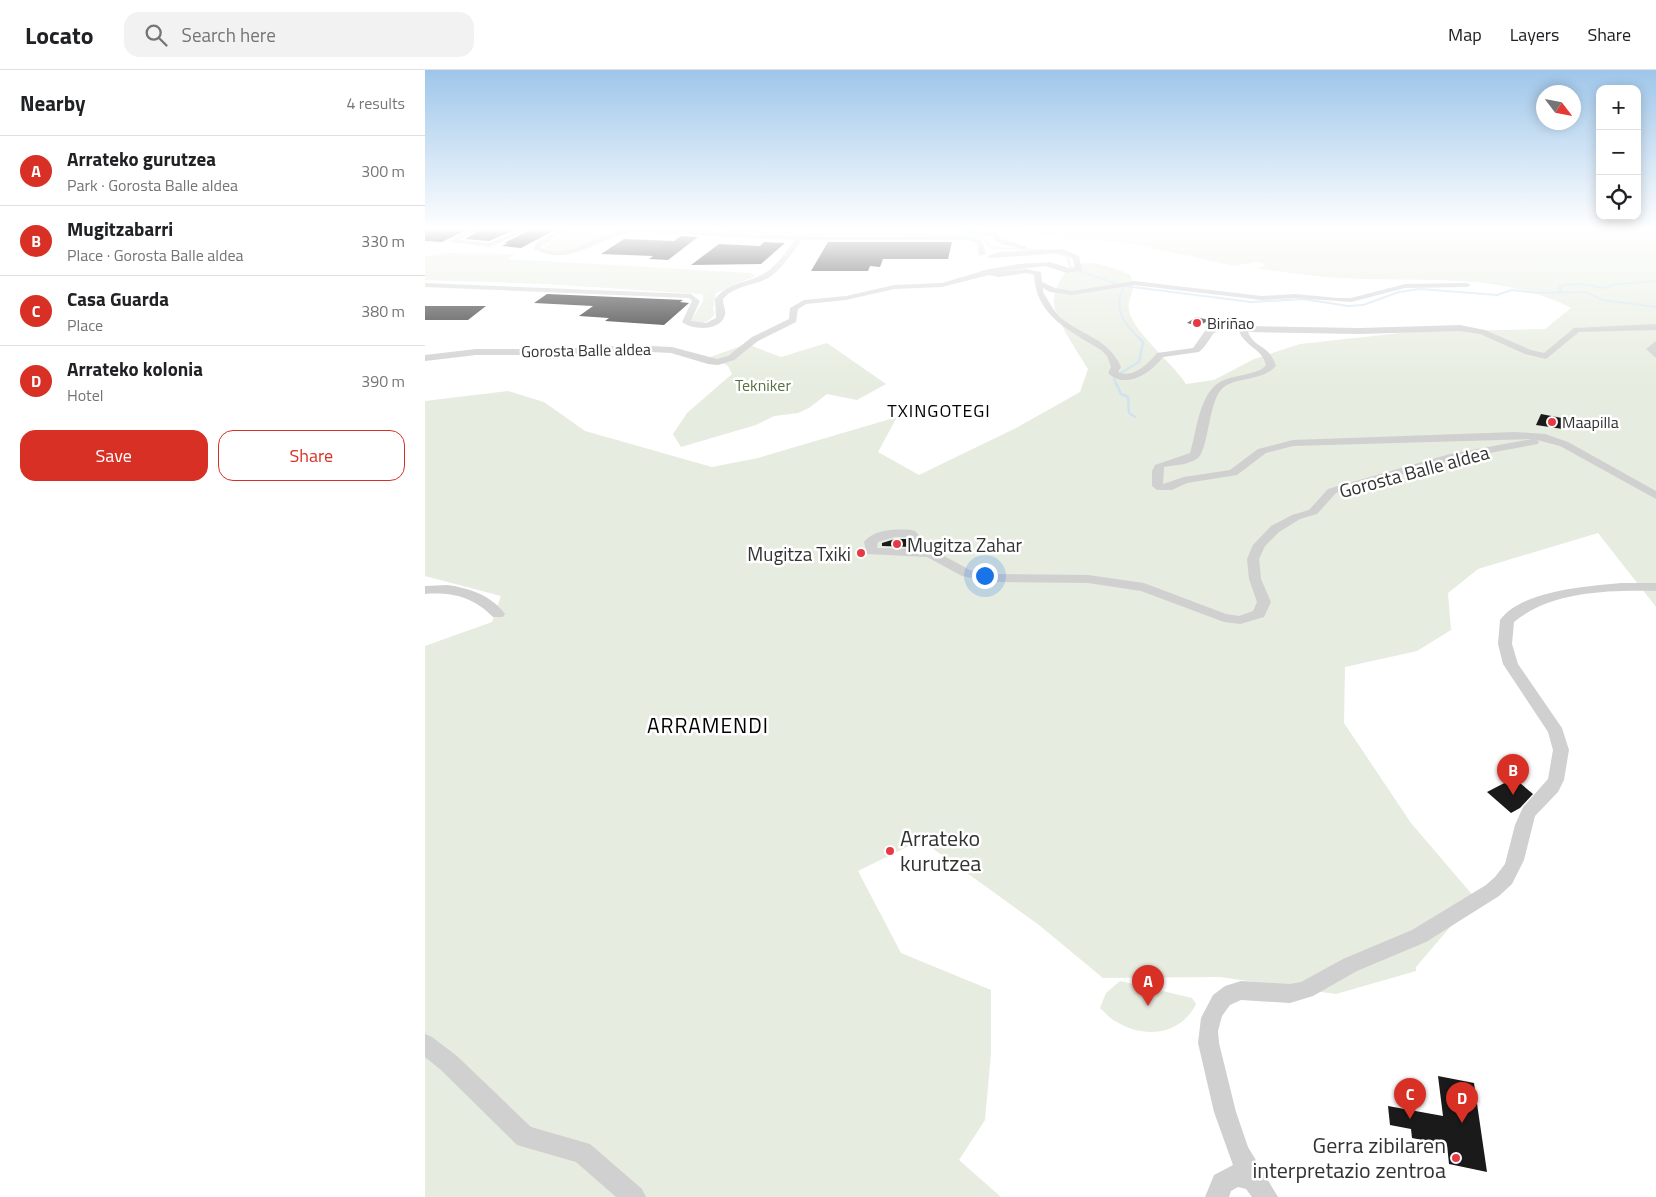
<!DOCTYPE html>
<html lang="en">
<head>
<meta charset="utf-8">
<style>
	:root { --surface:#fff; --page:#f2f2f2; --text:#202124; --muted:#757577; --line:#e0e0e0; --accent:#d93025 }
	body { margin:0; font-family:"Titillium Web",sans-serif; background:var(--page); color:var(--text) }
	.controls { position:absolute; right:15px; top:15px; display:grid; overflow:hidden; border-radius:10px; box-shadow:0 2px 12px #0003 }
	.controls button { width:45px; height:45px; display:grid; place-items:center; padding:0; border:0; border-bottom:1px solid var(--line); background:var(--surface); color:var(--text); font:25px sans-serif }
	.compass { position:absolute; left:1111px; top:15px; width:45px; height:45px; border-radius:50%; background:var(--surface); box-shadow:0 2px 12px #0003; rotate:122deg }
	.you { position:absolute; left:559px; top:505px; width:18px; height:18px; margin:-12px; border:4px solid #fff; border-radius:50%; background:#1a73e8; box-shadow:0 0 0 8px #1a73e833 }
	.badge { display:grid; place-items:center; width:32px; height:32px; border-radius:50%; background:var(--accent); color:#fff; font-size:16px; font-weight:700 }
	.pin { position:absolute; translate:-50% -41px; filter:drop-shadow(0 1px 2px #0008) }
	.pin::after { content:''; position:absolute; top:26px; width:18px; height:15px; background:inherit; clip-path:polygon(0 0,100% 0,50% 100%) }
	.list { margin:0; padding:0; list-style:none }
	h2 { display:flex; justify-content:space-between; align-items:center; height:65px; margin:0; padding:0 20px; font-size:21px }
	h2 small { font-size:16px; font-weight:400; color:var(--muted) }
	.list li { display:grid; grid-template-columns:32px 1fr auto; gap:15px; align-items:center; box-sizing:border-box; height:70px; padding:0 20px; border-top:1px solid var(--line) }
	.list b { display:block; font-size:19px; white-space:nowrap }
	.list p { margin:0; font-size:16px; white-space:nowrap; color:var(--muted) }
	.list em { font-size:16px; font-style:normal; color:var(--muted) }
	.actions { display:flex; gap:10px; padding:15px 20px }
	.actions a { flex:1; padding:11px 0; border:1px solid var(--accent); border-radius:15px; text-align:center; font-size:18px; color:var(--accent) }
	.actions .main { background:var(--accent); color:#fff }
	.icon { flex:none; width:28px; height:28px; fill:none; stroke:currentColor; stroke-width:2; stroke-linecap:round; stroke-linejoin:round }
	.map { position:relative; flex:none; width:1231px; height:1127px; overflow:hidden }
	header { display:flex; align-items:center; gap:30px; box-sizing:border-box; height:70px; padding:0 25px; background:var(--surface); border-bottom:1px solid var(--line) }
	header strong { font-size:24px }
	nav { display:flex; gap:28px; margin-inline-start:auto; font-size:18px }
	.search { width:350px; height:45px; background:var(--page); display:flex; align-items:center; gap:12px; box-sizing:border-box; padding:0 18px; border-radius:15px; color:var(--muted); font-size:19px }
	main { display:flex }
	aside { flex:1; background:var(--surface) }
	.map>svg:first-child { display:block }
</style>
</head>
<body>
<header>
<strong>Locato</strong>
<div class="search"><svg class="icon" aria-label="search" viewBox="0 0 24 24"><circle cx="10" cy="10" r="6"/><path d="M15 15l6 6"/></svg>Search here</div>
<nav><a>Map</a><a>Layers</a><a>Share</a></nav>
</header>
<main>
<aside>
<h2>Nearby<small>4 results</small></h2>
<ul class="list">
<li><span class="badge">A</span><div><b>Arrateko gurutzea</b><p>Park · Gorosta Balle aldea</p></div><em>300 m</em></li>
<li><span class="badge">B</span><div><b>Mugitzabarri</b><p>Place · Gorosta Balle aldea</p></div><em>330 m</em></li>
<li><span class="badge">C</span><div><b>Casa Guarda</b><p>Place</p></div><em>380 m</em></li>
<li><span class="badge">D</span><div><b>Arrateko kolonia</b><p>Hotel</p></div><em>390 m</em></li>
</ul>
<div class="actions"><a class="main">Save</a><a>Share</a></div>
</aside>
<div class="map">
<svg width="1231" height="1127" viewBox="0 0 1231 1127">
	<rect width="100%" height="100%" fill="#fff"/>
	<g fill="#e6ecdf">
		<path d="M 149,159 L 185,159 L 185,160 C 171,170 135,193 119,176 Z"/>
		<path d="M 587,159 L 1231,159 L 1231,537 L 1173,463 L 1053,499 L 1023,523 L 1026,560 L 992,581 L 920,597 L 919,653 L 986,753 L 1050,828 L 991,897 L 991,901 L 911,924 L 795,907 L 678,908 L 614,855 L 496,770 L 433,801 L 476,883 L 566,920 L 566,983 L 560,1050 L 534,1090 L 576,1127 L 0,1127 L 0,576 L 67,552 L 76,526 L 0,506 L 0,331 L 83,321 L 119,332 L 160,361 L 287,397 L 333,388 L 472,347 L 453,382 L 494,405 L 591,358 L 655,322 L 663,299 C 652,281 638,261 631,242 C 627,231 629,222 634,212 C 651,181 678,195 705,204 C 713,223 701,227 704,241 C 710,264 748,293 761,314 L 789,310 L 829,289 L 875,274 L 985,262 L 1120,259 L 1146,238 C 1073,201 998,213 919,208 C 890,207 861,201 832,199 L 841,194 L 831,192 L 809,196 L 709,174 L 621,166 Z"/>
		<path d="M 24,183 L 90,184 L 83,189 L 326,203 L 330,206 L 291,223 L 288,240 L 290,243 C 284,253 276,255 266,251 L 278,231 L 278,225 L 276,224 L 121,214 L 0,210 L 0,186 Z"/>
		<polygon points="402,273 461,314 432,330 402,324 384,338 373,343 349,346 331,355 256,377 248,364 262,343 307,304 303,296 285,287 322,274 356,287"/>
		<path d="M 695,911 L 767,928 L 771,934 C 755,966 719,969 690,951 C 684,948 680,942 675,938 L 681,923 Z"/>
	</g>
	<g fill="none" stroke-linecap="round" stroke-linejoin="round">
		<g stroke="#cfe2ee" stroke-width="2">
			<polyline points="266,159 376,164 540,164 558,168 566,178 618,180"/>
			<polyline points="631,182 642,186 646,198 695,215"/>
			<polyline points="1137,222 1134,218 1137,215 1157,214 1178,218 1192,214 1231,211"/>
			<path d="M 715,269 C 699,254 686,237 700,216 L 826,232 L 878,229 L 923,236 L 938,235 L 974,222 L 995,219 L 1072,225 L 1087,220 L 1112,223 L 1160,222 L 1178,230 L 1231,237"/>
		</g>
		<g stroke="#cfe2ee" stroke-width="2.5">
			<polyline points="694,304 714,292 718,272 714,268"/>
			<polyline points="689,309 696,324 703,327 704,343 710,347"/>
		</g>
	</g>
	<g fill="#1a1a1a">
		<polygon points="0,159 43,159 17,172 0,171"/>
		<polygon points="57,159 92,159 64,171 40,169"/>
		<polygon points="107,159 132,159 96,178 77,176 83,173 79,173"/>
		<polygon points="256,166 273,167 243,190 224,189 228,186 176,184 199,169 249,171"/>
		<polygon points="339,172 360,173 336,194 266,195 294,174 335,176"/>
		<polygon points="403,172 527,172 523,189 458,189 455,197 445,196 443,201 386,201"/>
		<polygon points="122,224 258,230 255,232 264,233 239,255 180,251 184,248 154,246 168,236 109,233"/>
		<polygon points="0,236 61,236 43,250 0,250"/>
		<polygon points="771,247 784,250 774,256 762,253"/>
		<polygon points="1116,344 1142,349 1138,359 1111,355"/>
		<polygon points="470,469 481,469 487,477 457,476 457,473"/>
		<polygon points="1089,708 1108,724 1095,738 1086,743 1062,722"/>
		<polygon points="1013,1006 1049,1013 1062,1102 1024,1094 1022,1075 987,1068 986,1059 965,1055 963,1036 1018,1046"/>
	</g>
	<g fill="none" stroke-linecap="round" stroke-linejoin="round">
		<g fill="#d0d0d0" fill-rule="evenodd">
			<polygon points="47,159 55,159 34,170 64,173 97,159 105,159 65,177 25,172 27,169"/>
			<path d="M 136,159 L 144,159 L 115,177 C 147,193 173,159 205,159 C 261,158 317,164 372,166 C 429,168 487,166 544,166 L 557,171 L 561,184 L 554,186 L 552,173 L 543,170 L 377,170 C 367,183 357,199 343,208 C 328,216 310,215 298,229 C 298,235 301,240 300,245 C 295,262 267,260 257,252 L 267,231 L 264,228 L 0,217 L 0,213 L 266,224 L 275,231 L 266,251 L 281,253 L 291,248 L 290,229 C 303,212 321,214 338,204 C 351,197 361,182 370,170 L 207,162 C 172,168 144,198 109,179 L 111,173 Z"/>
			<polygon points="540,160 573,163 574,168 602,177 599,179 578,175 569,170 568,166 538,163"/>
			<path d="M 638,179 L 654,186 L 657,200 L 642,203 L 620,196 L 570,202 L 601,199 L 616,202 L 617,212 L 630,218 L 647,221 L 709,211 L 837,226 L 870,224 L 913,228 L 926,228 L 980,214 L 1042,213 L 1046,215 L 1042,217 L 980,218 L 926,232 L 870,228 L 837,230 L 709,215 L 647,225 L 625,222 L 618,218 L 618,222 C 623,230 629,242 636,248 C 658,266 683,268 696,297 L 693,302 C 708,309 723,294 732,283 L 768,278 L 780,261 L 787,256 L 799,254 L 818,256 L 935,258 L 1035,255 L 1060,260 L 1106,280 L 1119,283 L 1149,258 L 1231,254 L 1231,260 L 1154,262 L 1121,289 L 1100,284 L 1055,264 L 1035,261 L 935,264 L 823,262 C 830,279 844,274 851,296 C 836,313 808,305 795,321 C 784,335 783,379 773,388 C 764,395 750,395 739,397 L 738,414 L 759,407 L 805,400 L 833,379 L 868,370 L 1090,362 L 1120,364 L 1143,372 L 1231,421 L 1231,429 L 1135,376 L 1112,370 L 1114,372 L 1113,374 L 1026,390 L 911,423 L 892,444 L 875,449 L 854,462 L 840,476 L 834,489 L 836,509 L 846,532 L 839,547 L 815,554 L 799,552 L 716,521 L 663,513 L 568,512 L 537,506 L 502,487 L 442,484 L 439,472 C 449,459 471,459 486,460 L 490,461 L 508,480 L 545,500 L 568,504 L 663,505 L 719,513 L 801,544 L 814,546 L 828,541 L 832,532 L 824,509 L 822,489 L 828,475 L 846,456 L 867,445 L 884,440 L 903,419 L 1025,384 L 1107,369 L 868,376 L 841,383 L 812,405 L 762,413 L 747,420 L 732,420 L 727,416 L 727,401 L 730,395 L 765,383 C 772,361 774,320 799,310 C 812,305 825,305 837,299 L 841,295 C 837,278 821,278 814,261 C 783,254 792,266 774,282 L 738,287 C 726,303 701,320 683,303 L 686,297 L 682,286 L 676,280 C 644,260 611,246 609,205 L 601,203 L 574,207 L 564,205 L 517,217 L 469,219 L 421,230 L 381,234 L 373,239 L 371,252 L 333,271 L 309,290 L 293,295 L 283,294 L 246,283 L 205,281 L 137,285 L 51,285 L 0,291 L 0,285 L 51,279 L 137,279 L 205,275 L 247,277 L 292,289 L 303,286 L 327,267 L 364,249 L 365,238 L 379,230 L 421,226 L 469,215 L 517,213 L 564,199 L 594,194 L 625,192 L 647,199 L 650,197 L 648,189 L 637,183 L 566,188 L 562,186 L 575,182 ZM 470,467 L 482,467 L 494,479 L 452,478 L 453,472 Z"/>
			<polygon points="1231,271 1231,288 1221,279"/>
			<path d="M 1196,513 L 1231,513 L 1231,521 C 1185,520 1126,521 1089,552 L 1087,574 L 1093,594 L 1137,658 L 1144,680 L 1139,710 L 1133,722 L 1110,746 L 1099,790 L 1087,814 L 1074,826 L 1001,872 L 932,901 L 888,926 L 865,933 L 816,930 L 805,935 L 797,946 L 793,961 L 794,973 L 811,1042 L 823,1077 L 853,1127 L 827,1127 L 821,1119 L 813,1117 L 806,1121 L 804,1127 L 780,1127 L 789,1105 L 808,1095 L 789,1042 L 773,973 L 776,948 L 788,925 L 800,916 L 816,911 L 865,914 L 876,912 L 918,889 L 987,860 L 1061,815 L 1070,807 L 1080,794 L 1090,755 L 1098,737 L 1123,709 L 1128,680 L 1123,662 L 1078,594 L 1073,574 L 1075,550 C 1095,521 1163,516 1196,513 Z"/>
			<path d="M 22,515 C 44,518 66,525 80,544 L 78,547 L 68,547 C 48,527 28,522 0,524 L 0,516 Z"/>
			<polygon points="0,964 7,967 32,986 106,1057 165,1074 217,1119 221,1127 191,1127 151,1092 92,1075 16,1000 0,987"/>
		</g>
	</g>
	<linearGradient id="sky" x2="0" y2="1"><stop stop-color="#9ec6ea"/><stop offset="0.5" stop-color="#fff"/><stop offset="1" stop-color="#fff" stop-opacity="0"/></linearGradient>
	<rect width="1231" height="317" fill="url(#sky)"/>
	<g fill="#e63946" stroke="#fff" stroke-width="2">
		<circle cx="772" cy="253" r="5"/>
		<circle cx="1127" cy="352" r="5"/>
		<circle cx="472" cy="474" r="5"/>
		<circle cx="436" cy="483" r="5"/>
		<circle cx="465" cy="781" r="5"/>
		<circle cx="1031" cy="1088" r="5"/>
	</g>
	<g text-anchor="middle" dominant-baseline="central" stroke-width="5" stroke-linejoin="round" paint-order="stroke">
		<g font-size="16" fill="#333" stroke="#fff" text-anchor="start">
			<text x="782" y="253">Biriñao</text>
			<text x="1137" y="352">Maapilla</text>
		</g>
		<g font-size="16" fill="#333" stroke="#fff">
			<text transform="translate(161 280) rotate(-1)">Gorosta Balle aldea</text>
		</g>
		<g font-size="16" fill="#56703f" stroke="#fff">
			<text x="338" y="315">Tekniker</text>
		</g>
		<g font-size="18" letter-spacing="1" fill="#000" stroke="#fff">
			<text x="514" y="340">TXINGOTEGI</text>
		</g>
		<g font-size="19" fill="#333" stroke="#fff">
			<text transform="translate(989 401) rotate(-15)">Gorosta Balle aldea</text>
		</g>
		<g font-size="19" fill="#333" stroke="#fff" text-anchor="start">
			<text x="482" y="474">Mugitza Zahar</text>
			<text x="426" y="483" text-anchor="end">Mugitza Txiki</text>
		</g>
		<g font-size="21" letter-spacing="1" fill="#000" stroke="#fff">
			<text x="283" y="655">ARRAMENDI</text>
		</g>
		<g font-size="22" fill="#333" stroke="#fff" text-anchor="start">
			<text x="475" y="768">Arrateko<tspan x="475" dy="25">kurutzea</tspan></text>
			<text x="1021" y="1075" text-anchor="end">Gerra zibilaren<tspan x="1021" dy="25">interpretazio zentroa</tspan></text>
		</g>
	</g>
</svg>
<div class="controls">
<button>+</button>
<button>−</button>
<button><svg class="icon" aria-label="locate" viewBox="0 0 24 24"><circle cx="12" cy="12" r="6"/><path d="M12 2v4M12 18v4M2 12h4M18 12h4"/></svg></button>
</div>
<svg class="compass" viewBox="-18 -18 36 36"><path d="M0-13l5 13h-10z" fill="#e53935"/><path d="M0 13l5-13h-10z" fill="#757577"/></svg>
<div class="you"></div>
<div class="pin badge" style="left:723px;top:936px">A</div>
<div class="pin badge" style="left:1088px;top:725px">B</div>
<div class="pin badge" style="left:985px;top:1049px">C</div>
<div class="pin badge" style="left:1037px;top:1053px">D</div>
</div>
</main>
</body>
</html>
